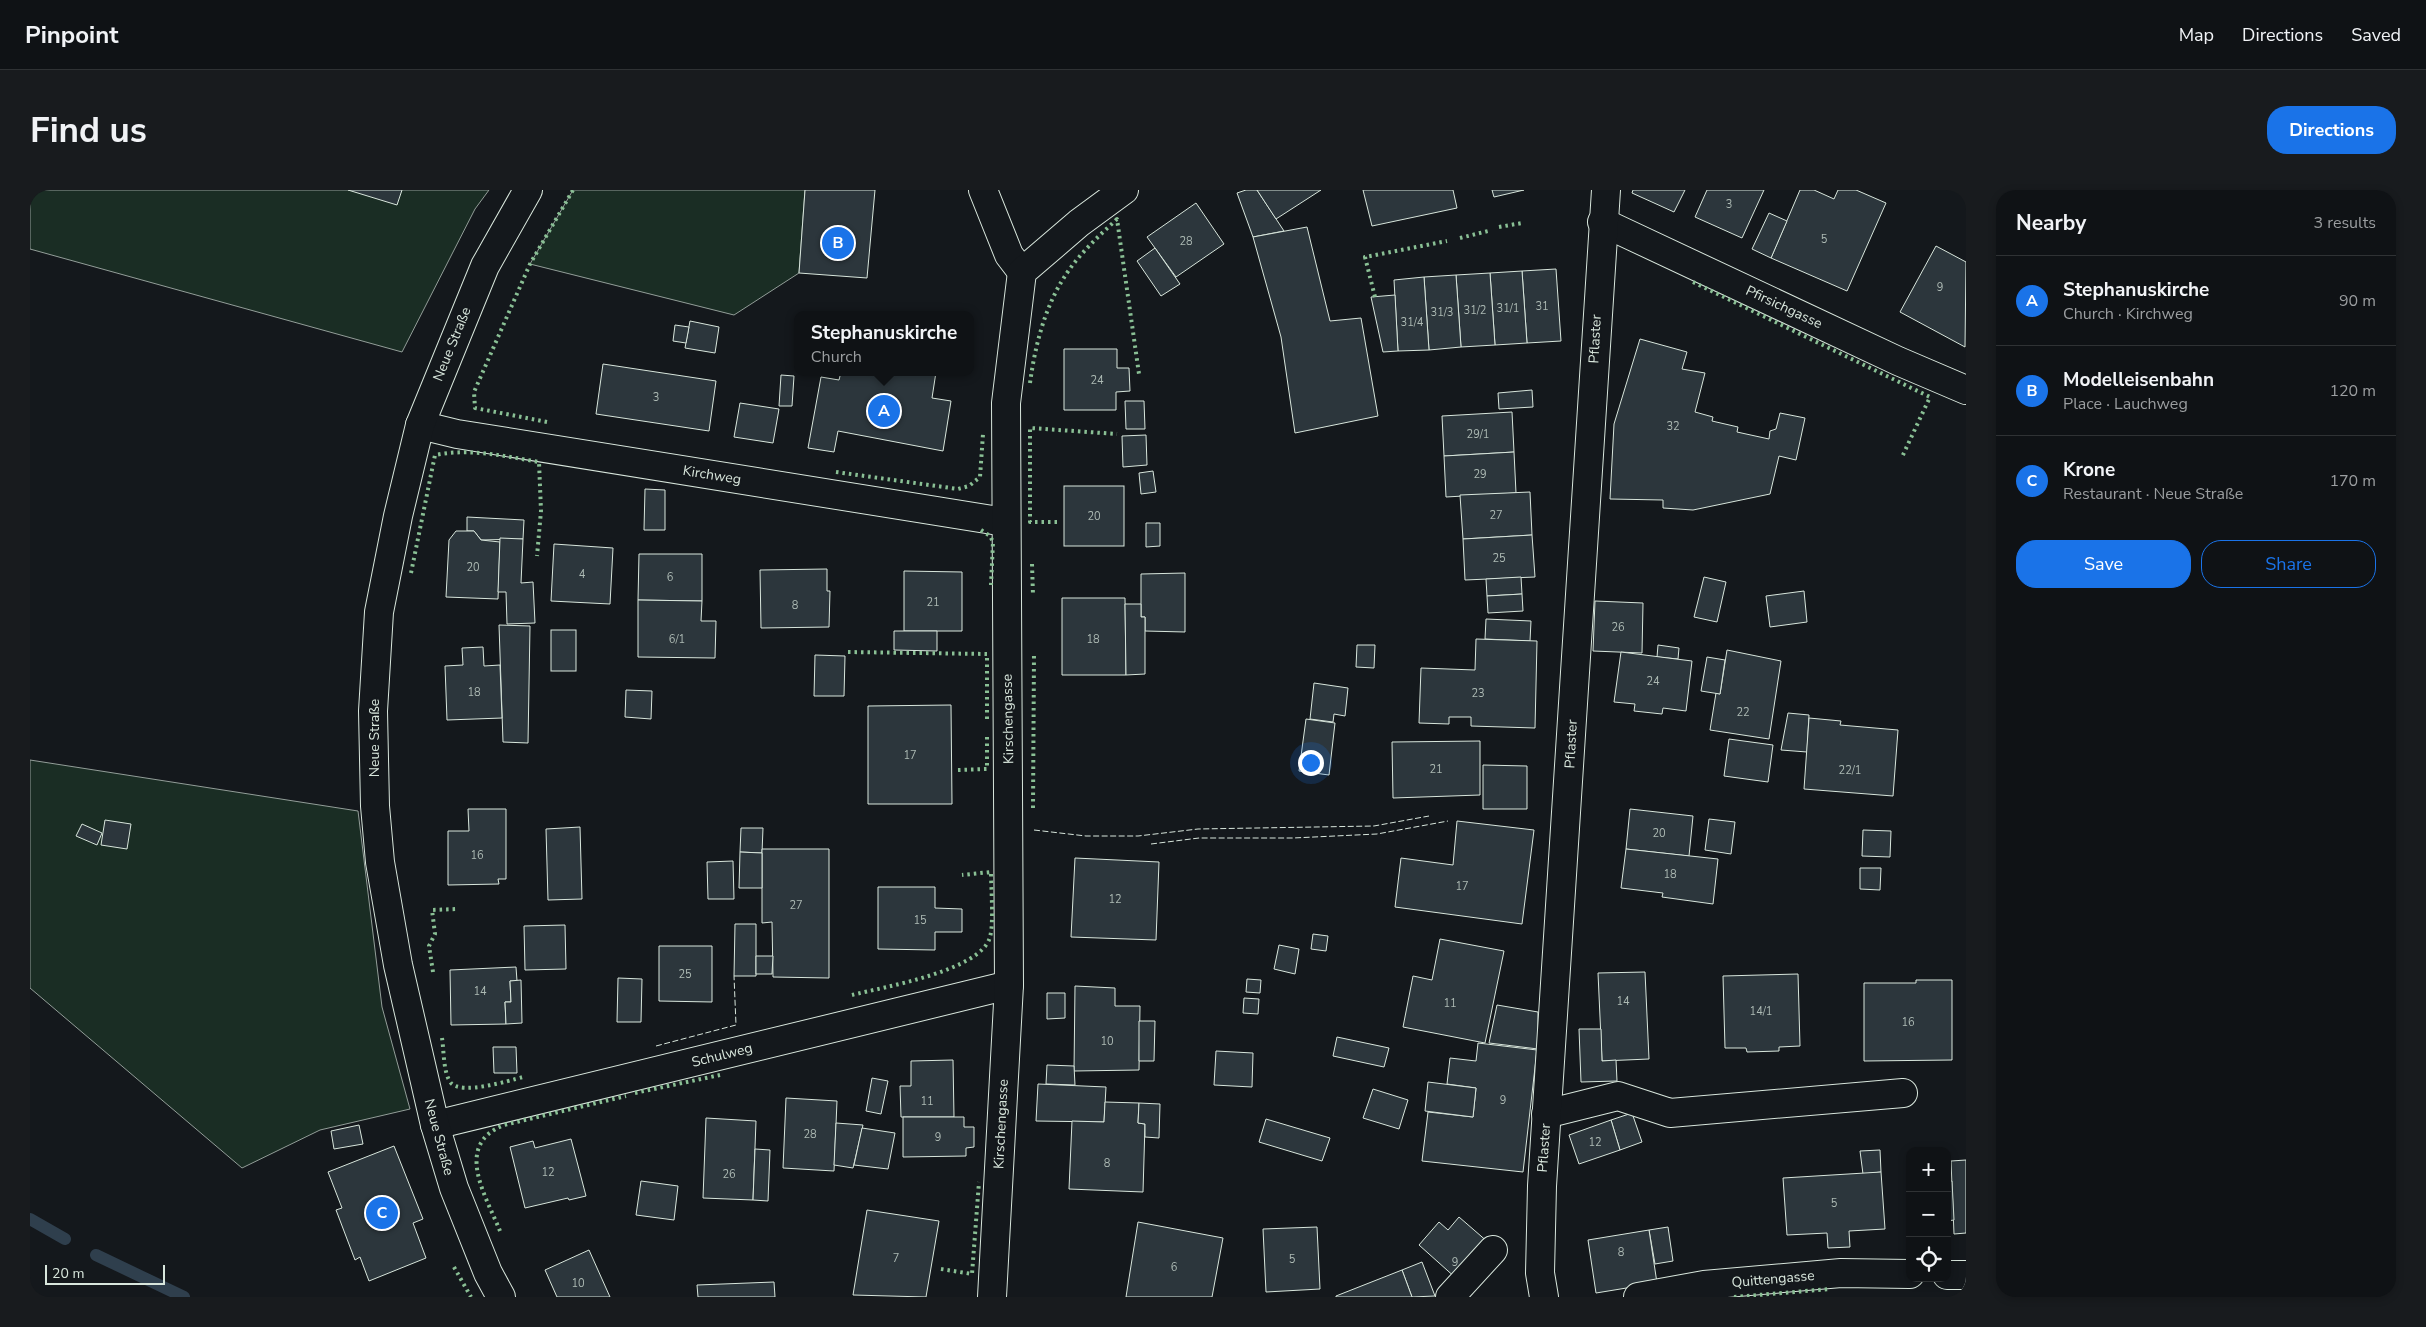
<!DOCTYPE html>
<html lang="en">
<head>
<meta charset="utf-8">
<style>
	:root { --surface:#0f1215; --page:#181b1e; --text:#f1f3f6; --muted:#9b9ea0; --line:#2f3234; --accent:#1a73e8 }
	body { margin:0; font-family:"Nunito Sans",sans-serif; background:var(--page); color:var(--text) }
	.controls { position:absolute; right:15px; bottom:15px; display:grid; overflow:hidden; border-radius:10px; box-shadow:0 2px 8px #0003 }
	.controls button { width:45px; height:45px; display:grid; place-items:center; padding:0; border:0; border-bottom:1px solid var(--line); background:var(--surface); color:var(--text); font:25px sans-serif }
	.scale { position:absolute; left:15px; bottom:12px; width:120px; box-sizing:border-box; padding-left:5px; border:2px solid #d8e6dc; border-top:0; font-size:14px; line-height:18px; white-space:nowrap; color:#d8e6dc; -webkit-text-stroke:4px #14181c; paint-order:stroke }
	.you { position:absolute; left:1280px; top:572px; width:18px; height:18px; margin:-12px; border:4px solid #fff; border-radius:50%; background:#1a73e8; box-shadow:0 0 0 8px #1a73e833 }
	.badge { display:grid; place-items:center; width:32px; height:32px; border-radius:50%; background:var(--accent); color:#fff; font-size:16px; font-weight:700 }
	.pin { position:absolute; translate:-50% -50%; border:2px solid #fff; box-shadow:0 1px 5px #0006 }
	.popup { position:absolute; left:764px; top:121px; width:180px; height:65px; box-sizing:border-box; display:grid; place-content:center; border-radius:10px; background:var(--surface); filter:drop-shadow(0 1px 4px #0005); font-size:16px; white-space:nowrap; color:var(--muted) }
	.popup b { font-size:19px; color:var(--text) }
	.popup::after { content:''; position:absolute; left:50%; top:100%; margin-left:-10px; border:10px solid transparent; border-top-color:var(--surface) }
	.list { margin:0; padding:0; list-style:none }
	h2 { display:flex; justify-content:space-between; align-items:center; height:65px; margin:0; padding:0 20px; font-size:21px }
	h2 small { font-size:16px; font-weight:400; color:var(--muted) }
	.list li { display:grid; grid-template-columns:32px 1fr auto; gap:15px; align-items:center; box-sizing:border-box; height:90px; padding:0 20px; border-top:1px solid var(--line) }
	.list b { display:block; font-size:19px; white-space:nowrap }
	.list p { margin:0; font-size:16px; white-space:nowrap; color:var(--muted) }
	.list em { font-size:16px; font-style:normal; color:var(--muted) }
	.actions { display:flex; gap:10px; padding:15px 20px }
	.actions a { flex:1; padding:11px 0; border:1px solid var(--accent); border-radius:20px; text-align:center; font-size:18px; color:var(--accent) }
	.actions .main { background:var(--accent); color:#fff }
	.icon { flex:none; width:28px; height:28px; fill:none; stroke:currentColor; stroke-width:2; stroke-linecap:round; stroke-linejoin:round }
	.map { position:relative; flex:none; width:1936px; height:1107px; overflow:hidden; border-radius:20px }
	header { display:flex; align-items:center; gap:30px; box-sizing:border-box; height:70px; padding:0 25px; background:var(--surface); border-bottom:1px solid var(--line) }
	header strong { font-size:24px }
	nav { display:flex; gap:28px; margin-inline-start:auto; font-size:18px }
	.intro { display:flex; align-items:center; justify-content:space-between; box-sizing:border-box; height:120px; padding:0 30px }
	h1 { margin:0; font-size:35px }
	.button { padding:12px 22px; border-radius:20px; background:var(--accent); color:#fff; font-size:18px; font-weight:700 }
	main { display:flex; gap:30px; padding:0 30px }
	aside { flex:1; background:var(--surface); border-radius:20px; box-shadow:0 2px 8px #0003 }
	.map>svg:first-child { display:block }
</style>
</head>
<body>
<header>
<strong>Pinpoint</strong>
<nav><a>Map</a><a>Directions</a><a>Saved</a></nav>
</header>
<div class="intro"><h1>Find us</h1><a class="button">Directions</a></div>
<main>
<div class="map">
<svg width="1936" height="1107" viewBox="0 0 1936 1107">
	<rect width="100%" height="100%" fill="#14181c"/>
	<g fill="#1a2d24" stroke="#939e99">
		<polygon points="0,0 459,0 445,19 372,162 0,59"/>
		<polygon points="543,0 775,0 769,83 704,125 500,74"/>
		<polygon points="0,570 328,621 352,817 380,919 290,940 212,978 0,798"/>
	</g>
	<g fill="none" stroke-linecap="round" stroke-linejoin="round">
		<g stroke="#2f3f4d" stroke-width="12">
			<polyline points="0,1029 35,1049"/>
			<polyline points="66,1065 154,1107"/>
		</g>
	</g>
	<g fill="#2c363c" stroke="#d8e6dc">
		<polygon points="318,0 372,0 367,15"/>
		<polygon points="775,0 845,0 837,88 769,83"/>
		<polygon points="1216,0 1227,0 1254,41 1223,47 1207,3"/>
		<polygon points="1227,0 1291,0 1246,29"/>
		<polygon points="1333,0 1423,0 1427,18 1342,36"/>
		<polygon points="1462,0 1494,0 1464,7"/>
		<polygon points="1603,0 1655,0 1644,22 1602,3"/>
		<polygon points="1677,0 1734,0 1712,48 1665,27"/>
		<polygon points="1770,0 1784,0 1804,9 1808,0 1826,0 1856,13 1817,101 1741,68"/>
		<polygon points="1166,13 1194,54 1146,87 1117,47"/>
		<polygon points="1739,23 1757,31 1741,68 1722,59"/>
		<polygon points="1277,37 1300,131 1331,128 1348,226 1265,243 1251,147 1223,47"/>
		<polygon points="1906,56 1936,72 1935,157 1870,122"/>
		<polygon points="1125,58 1150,94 1131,106 1107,71"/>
		<polygon points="1526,79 1531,151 1497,153 1492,81"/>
		<polygon points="1492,81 1497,153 1465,155 1460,83"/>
		<polygon points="1460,83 1465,155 1431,157 1426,85"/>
		<polygon points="1426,85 1431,157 1399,160 1394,87"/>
		<polygon points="1394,87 1399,160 1368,161 1364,90"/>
		<polygon points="1365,105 1368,161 1353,162 1341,107"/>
		<polygon points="660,131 689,137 685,163 655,158"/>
		<polygon points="645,135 659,137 656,153 643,151"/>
		<polygon points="1610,149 1657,162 1652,179 1675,183 1665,222 1683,227 1682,231 1708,237 1707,242 1739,249 1740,241 1746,239 1750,223 1775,228 1766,270 1749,266 1740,304 1663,320 1633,318 1633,310 1580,309 1584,234"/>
		<polygon points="1034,159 1087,159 1087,178 1099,178 1100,201 1086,202 1086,220 1034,220"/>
		<polygon points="573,174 686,191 679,241 566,224"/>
		<polygon points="811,182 906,182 902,208 921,211 913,261 808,241 804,262 778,258 791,187 809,190"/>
		<polygon points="751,185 764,186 762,216 749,216"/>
		<polygon points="1502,200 1503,217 1469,219 1468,203"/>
		<polygon points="1095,211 1114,211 1115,239 1096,239"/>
		<polygon points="710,213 749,219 743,253 704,247"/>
		<polygon points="1482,222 1484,262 1414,266 1412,226"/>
		<polygon points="1116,245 1117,275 1093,277 1092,246"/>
		<polygon points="1484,262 1486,303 1416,307 1414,266"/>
		<polygon points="1123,281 1126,302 1111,304 1109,283"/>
		<rect x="1034" y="296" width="60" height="60"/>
		<polygon points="615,299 635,300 635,340 614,340"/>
		<polygon points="1500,302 1502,345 1433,349 1430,305"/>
		<polygon points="437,327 494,330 493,349 451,350 444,341 437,341"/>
		<polygon points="1116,333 1130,333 1130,356 1116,357"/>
		<polygon points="426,341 444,341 451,350 470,352 468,409 416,407 419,350"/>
		<polygon points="1502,345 1505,387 1435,390 1433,349"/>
		<polygon points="470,348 493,349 491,393 503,392 505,433 477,434 476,402 468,402"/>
		<polygon points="524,354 583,358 580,414 521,411"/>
		<polygon points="609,364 672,364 672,411 608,410"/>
		<polygon points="797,379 797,401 800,401 799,437 731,438 730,380"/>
		<polygon points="874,381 932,382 932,441 874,441"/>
		<polygon points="1155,383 1155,442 1115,441 1115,427 1111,427 1111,384"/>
		<polygon points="1491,387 1492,404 1457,406 1456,389"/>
		<polygon points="1674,387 1696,392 1687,432 1664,427"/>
		<polygon points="1774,401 1777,432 1740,437 1736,406"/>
		<polygon points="1492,404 1493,421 1458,423 1457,406"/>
		<polygon points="1032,408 1095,408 1096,485 1032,485"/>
		<polygon points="608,410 672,411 671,431 686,431 685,468 608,467"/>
		<polygon points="1565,411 1613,413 1612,463 1563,461"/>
		<polygon points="1095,414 1111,414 1111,427 1115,427 1115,484 1096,485"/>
		<polygon points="1456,429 1501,431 1500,451 1455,449"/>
		<polygon points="469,435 500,436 498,553 473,552"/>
		<rect x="521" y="440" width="25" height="41"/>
		<polygon points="864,441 907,441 907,461 864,460"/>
		<polygon points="1446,449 1507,451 1505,538 1441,536 1441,527 1419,527 1419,534 1389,533 1391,478 1445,480"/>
		<polygon points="1327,455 1345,455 1344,478 1326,477"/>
		<polygon points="1628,455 1649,458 1648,469 1627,467"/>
		<polygon points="453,457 454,476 470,475 472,528 417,530 415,476 433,475 432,458"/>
		<polygon points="1697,460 1751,471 1739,549 1680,540 1686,503 1690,504"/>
		<polygon points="1591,462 1662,471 1656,521 1633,518 1632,524 1604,521 1605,514 1584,512"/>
		<polygon points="785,465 815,466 814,506 784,506"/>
		<polygon points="1677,467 1695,470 1690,504 1671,501"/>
		<polygon points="1284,493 1318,498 1315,526 1304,524 1303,532 1280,529"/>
		<polygon points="596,500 622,501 621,529 595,527"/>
		<polygon points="921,515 922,614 838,614 838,516"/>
		<polygon points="1758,523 1779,525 1777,562 1751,560"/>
		<polygon points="1779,528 1811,531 1810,535 1868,540 1863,606 1774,599"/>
		<polygon points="1276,529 1305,533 1299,585 1269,581"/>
		<polygon points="1699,549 1743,555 1738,592 1694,586"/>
		<polygon points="1450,551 1450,605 1363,608 1362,552"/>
		<polygon points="1453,575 1497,576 1497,619 1453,619"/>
		<polygon points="438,619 476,619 476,689 468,689 469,694 418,695 418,641 439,641"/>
		<polygon points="1600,619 1663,626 1659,666 1596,659"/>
		<polygon points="1679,629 1705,632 1701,664 1675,660"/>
		<polygon points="75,630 101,634 97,659 71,655"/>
		<polygon points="1427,631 1504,640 1492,734 1365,717 1371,668 1423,675"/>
		<polygon points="52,634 72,643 67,655 46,646"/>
		<polygon points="550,637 552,709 518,710 516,639"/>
		<polygon points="711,638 733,638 732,663 710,662"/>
		<polygon points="1833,640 1861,641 1860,667 1832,666"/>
		<polygon points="732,659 799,659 799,788 743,787 742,732 732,733"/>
		<polygon points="1596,659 1688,669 1683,714 1632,707 1633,703 1591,698"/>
		<polygon points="710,662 732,663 732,698 709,698"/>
		<polygon points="1045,668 1129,672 1126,750 1041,747"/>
		<polygon points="703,671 704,709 678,709 677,672"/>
		<polygon points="1830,678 1851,678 1850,700 1830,699"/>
		<polygon points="848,697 905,697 905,718 932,719 932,742 905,742 905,760 848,759"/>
		<polygon points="705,734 726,734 726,786 704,786"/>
		<polygon points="535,735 536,779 495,780 494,736"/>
		<polygon points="1283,744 1298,746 1296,761 1281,759"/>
		<polygon points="1410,749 1474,761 1455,853 1373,837 1383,786 1402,790"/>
		<polygon points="1249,755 1269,759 1265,784 1244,779"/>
		<polygon points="629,756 682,756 682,812 629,811"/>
		<polygon points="726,766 743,766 742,784 726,784"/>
		<polygon points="486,777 487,791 480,791 481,812 475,812 476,834 421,835 420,780"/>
		<polygon points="1615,782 1619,869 1572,871 1568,783"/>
		<polygon points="1768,784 1770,856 1749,857 1749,861 1717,862 1716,858 1695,858 1693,786"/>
		<polygon points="588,788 612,789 611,832 587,832"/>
		<polygon points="1217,789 1231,790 1230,803 1216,802"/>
		<polygon points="491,790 492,833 476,834 475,812 481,812 480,791"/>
		<polygon points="1886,790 1922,790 1922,870 1834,871 1834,793 1886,793"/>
		<polygon points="1045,796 1085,798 1085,816 1110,816 1109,880 1044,881"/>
		<polygon points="1017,803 1035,803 1035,828 1017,829"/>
		<polygon points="1214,808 1229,809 1228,824 1213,823"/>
		<polygon points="1467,815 1508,822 1508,859 1459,853"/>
		<polygon points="1109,831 1125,831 1124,871 1109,871"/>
		<polygon points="1549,839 1571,839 1572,871 1586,870 1587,891 1551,892"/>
		<polygon points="1307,847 1359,858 1354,877 1303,866"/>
		<polygon points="1448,853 1507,860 1493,982 1392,971 1398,922 1443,927 1446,898 1417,894 1420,868 1446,871"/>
		<polygon points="463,857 486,857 487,883 464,883"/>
		<polygon points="1186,861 1223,863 1222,897 1184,895"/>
		<polygon points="923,870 924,927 871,927 870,896 881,896 881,871"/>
		<polygon points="1017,875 1044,876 1045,895 1016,894"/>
		<polygon points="842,888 858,891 851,924 836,921"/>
		<polygon points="1398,892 1446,898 1443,927 1395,921"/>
		<polygon points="1008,894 1076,897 1074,932 1006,931"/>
		<polygon points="1343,899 1378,910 1369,939 1333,928"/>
		<polygon points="756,908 807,911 804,981 753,978"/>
		<polygon points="1075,912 1109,913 1108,933 1115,934 1113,1002 1039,999 1042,931 1074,932"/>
		<polygon points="1109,913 1130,914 1129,948 1115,947 1115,934 1108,933"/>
		<polygon points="1602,923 1612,952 1590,960 1581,930"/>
		<polygon points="873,927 934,927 934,937 944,937 944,957 936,958 936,966 873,967"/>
		<polygon points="676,928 726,931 723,1010 673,1008"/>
		<polygon points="1236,929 1300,948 1292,971 1229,952"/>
		<polygon points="1581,930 1590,960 1549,974 1539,945"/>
		<polygon points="806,933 833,935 823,978 804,975"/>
		<polygon points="329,935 333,954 304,959 301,941"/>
		<polygon points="832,938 865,943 858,979 824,975"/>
		<polygon points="541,949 556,1006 539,1010 538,1008 495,1018 480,957 503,951 505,958"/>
		<polygon points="364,956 393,1029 383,1033 396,1068 339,1091 330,1067 325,1070 306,1020 312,1018 298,982"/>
		<polygon points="725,959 740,960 738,1011 723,1010"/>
		<polygon points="1850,960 1851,982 1833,984 1830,961"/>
		<polygon points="1936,970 1936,1043 1924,1044 1921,971"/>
		<polygon points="1851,982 1855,1039 1819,1041 1820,1057 1798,1058 1797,1043 1757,1045 1753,988"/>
		<polygon points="611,991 648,996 644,1030 606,1025"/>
		<polygon points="1917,991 1922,991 1924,1030 1917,1031"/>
		<polygon points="837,1020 909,1031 896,1107 823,1105"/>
		<polygon points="1429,1027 1459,1053 1427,1089 1389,1055 1409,1032 1418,1040"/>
		<polygon points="1108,1032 1193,1048 1182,1107 1096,1107"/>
		<polygon points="1287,1037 1290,1099 1236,1102 1233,1039"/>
		<polygon points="1638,1037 1643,1071 1625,1074 1619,1040"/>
		<polygon points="1619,1040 1627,1093 1566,1103 1558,1050"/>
		<polygon points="559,1060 580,1107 527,1107 515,1080"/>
		<polygon points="1392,1072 1405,1106 1382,1107 1372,1080"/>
		<polygon points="1372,1080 1382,1107 1306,1107 1306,1106"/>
		<polygon points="744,1092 745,1107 668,1107 667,1095"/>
	</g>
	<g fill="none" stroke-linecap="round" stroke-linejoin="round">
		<defs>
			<g id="minor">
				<polyline points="953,0 979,65 992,82"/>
				<polyline points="1572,32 1868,171 1936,200"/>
				<polyline points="390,235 427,244 975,332"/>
				<polyline points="1516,924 1588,906 1640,923 1873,903"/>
				<polyline points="405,935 979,795"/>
				<polyline points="1917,1085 1936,1085"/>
				<polyline points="471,1107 458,1083 424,998 405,935 368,775 350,672 345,616 343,521 349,422 368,326 390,235 455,76 498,0"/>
				<polyline points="962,1107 979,795 976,213 992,82 1049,33 1094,0"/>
				<polyline points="1420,1107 1463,1060"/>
				<polyline points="1514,1107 1510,1083 1512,996 1576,0"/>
				<polyline points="1608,1107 1674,1095 1811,1083 1880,1084"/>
			</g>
		</defs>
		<use href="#minor" stroke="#d8e6dc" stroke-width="30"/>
		<use href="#minor" stroke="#14181c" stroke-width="28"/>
		<g stroke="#8ac095" stroke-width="4" stroke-dasharray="2.5 4" stroke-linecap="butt">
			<polyline points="1469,37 1492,33"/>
			<polyline points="1430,48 1458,41"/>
			<polyline points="1663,92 1900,207 1872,267"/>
			<polyline points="1345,107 1335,67 1417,51"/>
			<path d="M 1000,193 C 1005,156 1015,115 1037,83 C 1051,62 1069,46 1087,29 L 1109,184"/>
			<polyline points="517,232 445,218 444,202 500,74 543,0"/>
			<polyline points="806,282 928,299 939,296 950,287 953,244"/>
			<polyline points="1027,332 1000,332 1000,238 1087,244"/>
			<polyline points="951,340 960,346 963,352 961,395"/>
			<polyline points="1002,374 1003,405"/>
			<path d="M 381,383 L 405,265 C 440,258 474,266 509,272 L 511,321 L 507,366"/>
			<polyline points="818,462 957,464 957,530"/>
			<polyline points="928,580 957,579 957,545"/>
			<polyline points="1003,618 1004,463"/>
			<polyline points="403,782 399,756 405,744 402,720 428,719"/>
			<path d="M 822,805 C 853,797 951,781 960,747 C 964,733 961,698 961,682 L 932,685"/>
			<path d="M 412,848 C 414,860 413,883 421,893 C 432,905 478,891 493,887"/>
			<polyline points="605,903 690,885"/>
			<path d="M 470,1041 C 456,1006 423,955 474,935 L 596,906"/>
			<polyline points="424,1077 441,1107"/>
			<polyline points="911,1079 942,1084 949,992"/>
			<polyline points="1704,1107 1800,1099"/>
		</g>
		<g stroke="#d8e6dc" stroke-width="1" stroke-dasharray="6 2.5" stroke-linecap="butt">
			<polyline points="1004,640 1056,646 1108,646 1168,639 1344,636 1399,626"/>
			<polyline points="1121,654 1169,648 1263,648 1347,644 1418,631"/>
			<polyline points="626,856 706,835 704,786"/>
		</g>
	</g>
	<g text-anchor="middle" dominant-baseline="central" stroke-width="4" stroke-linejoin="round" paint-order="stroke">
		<g font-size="11" fill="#adbab4">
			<text x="1699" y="14">3</text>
			<text x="1794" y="49">5</text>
			<text x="1156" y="51">28</text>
			<text x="1910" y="97">9</text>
			<text x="1512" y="116">31</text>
			<text x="1478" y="118">31/1</text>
			<text x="1445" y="120">31/2</text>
			<text x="1412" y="122">31/3</text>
			<text x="1382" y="132">31/4</text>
			<text x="1067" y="190">24</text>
			<text x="626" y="207">3</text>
			<text x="1643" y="236">32</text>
			<text x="1448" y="244">29/1</text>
			<text x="1450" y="284">29</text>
			<text x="1466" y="325">27</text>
			<text x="1064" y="326">20</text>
			<text x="1469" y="368">25</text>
			<text x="443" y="377">20</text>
			<text x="552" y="384">4</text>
			<text x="640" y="387">6</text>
			<text x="903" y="412">21</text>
			<text x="765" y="415">8</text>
			<text x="1588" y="437">26</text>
			<text x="647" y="449">6/1</text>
			<text x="1063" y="449">18</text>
			<text x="1623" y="491">24</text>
			<text x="444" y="502">18</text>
			<text x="1448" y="503">23</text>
			<text x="1713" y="522">22</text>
			<text x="880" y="565">17</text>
			<text x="1406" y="579">21</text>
			<text x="1820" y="580">22/1</text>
			<text x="1629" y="643">20</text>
			<text x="447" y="665">16</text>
			<text x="1640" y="684">18</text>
			<text x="1432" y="696">17</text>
			<text x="1085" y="709">12</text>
			<text x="766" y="715">27</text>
			<text x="890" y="730">15</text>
			<text x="655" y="784">25</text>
			<text x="450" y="801">14</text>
			<text x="1593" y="811">14</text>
			<text x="1420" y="813">11</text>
			<text x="1731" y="821">14/1</text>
			<text x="1878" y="832">16</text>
			<text x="1077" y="851">10</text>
			<text x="1473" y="910">9</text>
			<text x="897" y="911">11</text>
			<text x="780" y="944">28</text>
			<text x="908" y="947">9</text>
			<text x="1565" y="952">12</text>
			<text x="1077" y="973">8</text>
			<text x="518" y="982">12</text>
			<text x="699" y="984">26</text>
			<text x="1804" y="1013">5</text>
			<text x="1591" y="1062">8</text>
			<text x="866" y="1068">7</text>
			<text x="1262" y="1069">5</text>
			<text x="1425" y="1072">9</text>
			<text x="1144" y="1077">6</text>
			<text x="548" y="1093">10</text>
		</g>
		<g font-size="14" fill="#d8e6dc" stroke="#14181c">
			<text transform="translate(1754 117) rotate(25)">Pfirsichgasse</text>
			<text transform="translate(1565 149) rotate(-87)">Pflaster</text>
			<text transform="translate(422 154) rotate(-68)">Neue Straße</text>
			<text transform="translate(682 285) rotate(9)">Kirchweg</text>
			<text transform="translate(978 529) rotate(-91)">Kirschengasse</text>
			<text transform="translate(344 548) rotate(-90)">Neue Straße</text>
			<text transform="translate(1541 554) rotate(-87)">Pflaster</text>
			<text transform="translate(692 865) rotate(-14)">Schulweg</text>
			<text transform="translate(971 934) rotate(-87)">Kirschengasse</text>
			<text transform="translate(409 947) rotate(75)">Neue Straße</text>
			<text transform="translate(1514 958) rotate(-86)">Pflaster</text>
			<text transform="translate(1743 1089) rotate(-5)">Quittengasse</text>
		</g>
	</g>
</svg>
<div class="controls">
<button>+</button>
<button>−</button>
<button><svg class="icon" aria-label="locate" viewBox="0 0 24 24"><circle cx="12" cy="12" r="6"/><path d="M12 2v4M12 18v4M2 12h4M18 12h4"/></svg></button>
</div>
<div class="scale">20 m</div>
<div class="you"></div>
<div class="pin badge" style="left:854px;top:221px">A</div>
<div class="popup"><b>Stephanuskirche</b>Church</div>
<div class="pin badge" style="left:808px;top:53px">B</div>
<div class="pin badge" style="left:352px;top:1023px">C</div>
</div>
<aside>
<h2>Nearby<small>3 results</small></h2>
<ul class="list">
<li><span class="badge">A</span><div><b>Stephanuskirche</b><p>Church · Kirchweg</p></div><em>90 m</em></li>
<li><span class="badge">B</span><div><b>Modelleisenbahn</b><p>Place · Lauchweg</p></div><em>120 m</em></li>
<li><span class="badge">C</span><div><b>Krone</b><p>Restaurant · Neue Straße</p></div><em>170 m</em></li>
</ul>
<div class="actions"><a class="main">Save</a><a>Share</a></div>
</aside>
</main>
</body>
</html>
